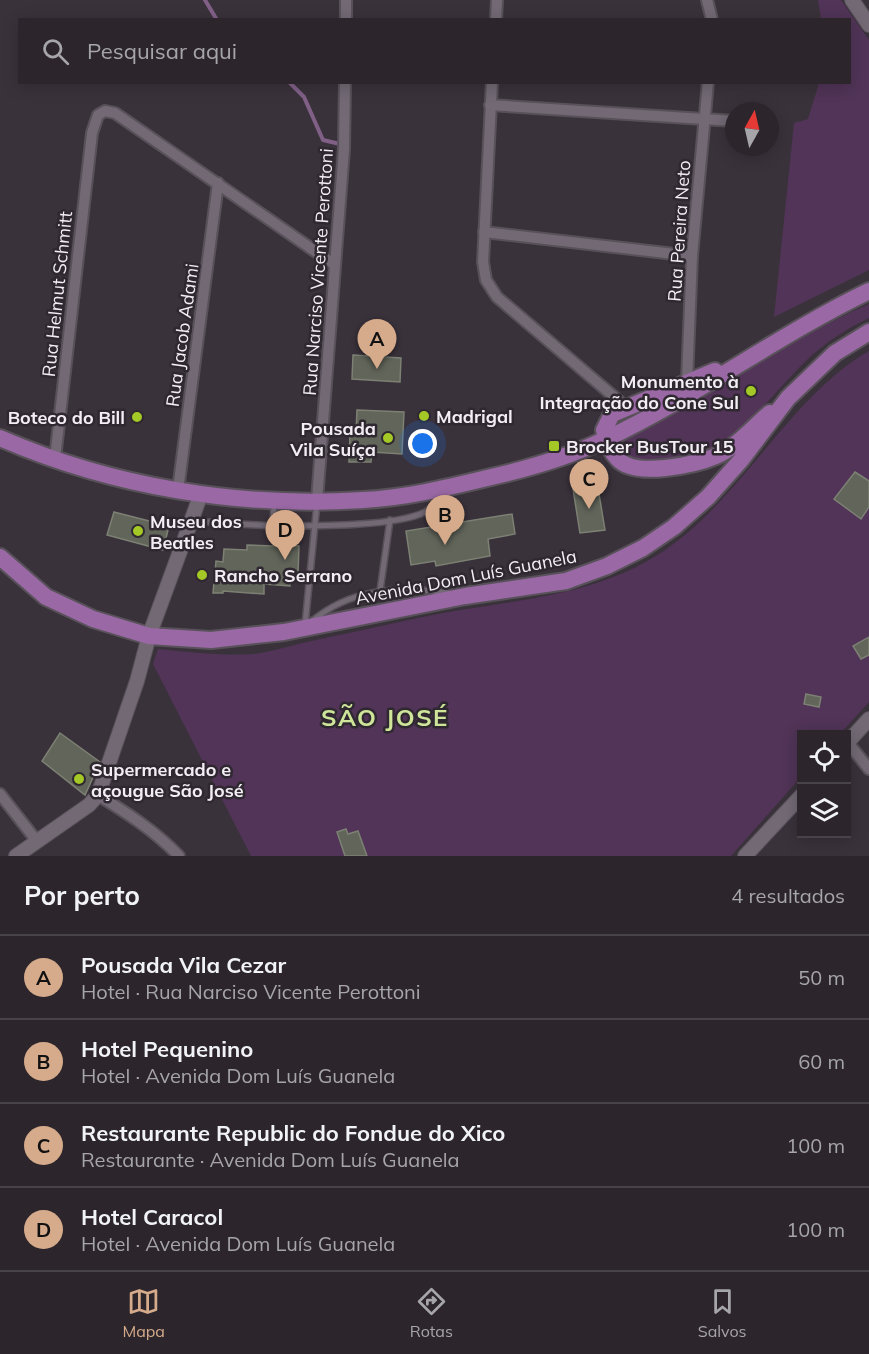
<!DOCTYPE html>
<html lang="pt">
<head>
<meta charset="utf-8">
<style>
	:root { --surface:#2c262c; --page:#383238; --text:#f1f3f6; --muted:#a6a5a9; --line:#484348; --accent:#d6ab8b }
	body { margin:0; font-family:Mulish,sans-serif; background:var(--page); color:var(--text) }
	.controls { position:absolute; right:18px; bottom:18px; display:grid; overflow:hidden; border-radius:0px; box-shadow:0 3px 15px #0003 }
	.controls button { width:54px; height:54px; display:grid; place-items:center; padding:0; border:0; border-bottom:2px solid var(--line); background:var(--surface); color:var(--text); font:30px sans-serif }
	.compass { position:absolute; left:725px; top:102px; width:54px; height:54px; border-radius:50%; background:var(--surface); box-shadow:0 3px 15px #0003; rotate:8deg }
	.you { position:absolute; left:423px; top:444px; width:21px; height:21px; margin:-15px; border:4px solid #fff; border-radius:50%; background:#1a73e8; box-shadow:0 0 0 9px #1a73e833 }
	.badge { display:grid; place-items:center; width:39px; height:39px; border-radius:50%; background:var(--accent); color:#111; font-size:20px; font-weight:700 }
	.pin { position:absolute; translate:-50% -50px; filter:drop-shadow(0 2px 3px #0008) }
	.pin::after { content:''; position:absolute; top:32px; width:21px; height:18px; background:inherit; clip-path:polygon(0 0,100% 0,50% 100%) }
	.list { margin:0; padding:0; list-style:none }
	h2 { display:flex; justify-content:space-between; align-items:center; height:78px; margin:0; padding:0 24px; font-size:26px }
	h2 small { font-size:20px; font-weight:400; color:var(--muted) }
	.list li { display:grid; grid-template-columns:39px 1fr auto; gap:18px; align-items:center; box-sizing:border-box; height:84px; padding:0 24px; border-top:2px solid var(--line) }
	.list b { display:block; font-size:22px; white-space:nowrap }
	.list p { margin:0; font-size:20px; white-space:nowrap; color:var(--muted) }
	.list em { font-size:20px; font-style:normal; color:var(--muted) }
	.icon { flex:none; width:33px; height:33px; fill:none; stroke:currentColor; stroke-width:2; stroke-linecap:round; stroke-linejoin:round }
	.map { position:relative; flex:none; width:869px; height:856px; overflow:hidden }
	.search { position:absolute; background:var(--surface); box-shadow:0 3px 15px #0003; left:18px; right:18px; top:18px; height:66px; display:flex; align-items:center; gap:15px; box-sizing:border-box; padding:0 21px; border-radius:0px; color:var(--muted); font-size:22px }
	.sheet { height:414px; background:var(--surface) }
	nav { display:flex; justify-content:space-around; align-items:center; box-sizing:border-box; height:84px; border-top:2px solid var(--line); background:var(--surface); font-size:16px; color:var(--muted) }
	nav a { display:grid; justify-items:center; gap:3px }
	nav .on { color:var(--accent) }
	.map>svg:first-child { display:block }
</style>
</head>
<body>
<div class="map">
<svg width="869" height="856" viewBox="0 0 869 856">
	<rect width="100%" height="100%" fill="#3a323b"/>
	<g fill="#513457">
		<polygon points="818,0 841,0 869,40 869,270 774,317 794,123 808,119 819,83 850,82 850,20 821,19"/>
		<path d="M 869,304 L 869,318 C 848,328 828,341 811,356 C 762,402 737,455 660,460 C 641,461 628,460 616,445 C 703,402 780,343 869,304 Z"/>
		<path d="M 869,351 L 869,702 L 840,734 L 802,734 L 801,777 L 731,856 L 251,856 L 153,664 L 158,649 C 190,652 221,656 253,654 C 271,652 289,646 307,642 C 344,634 381,626 418,618 C 506,599 602,600 676,542 C 746,489 795,393 869,351 Z"/>
	</g>
	<g fill="none" stroke-linecap="round" stroke-linejoin="round">
		<g stroke="#816088" stroke-width="4">
			<polyline points="205,0 217,20"/>
			<polyline points="289,82 304,97 323,140 340,144"/>
		</g>
	</g>
	<g fill="#61655a" stroke="#7d8174" stroke-width="1.5">
		<polygon points="353,355 401,358 400,382 352,379"/>
		<polygon points="357,410 404,412 402,454 372,452 371,462 349,462 350,433 356,433"/>
		<polygon points="855,472 869,481 869,507 861,519 834,499"/>
		<polygon points="591,476 593,489 598,488 605,530 580,533 573,489 578,483 577,478"/>
		<polygon points="114,512 169,526 163,550 107,535"/>
		<polygon points="512,514 515,534 488,539 490,556 436,566 435,561 411,565 406,531"/>
		<polygon points="273,544 299,546 298,574 291,575 290,586 264,584 264,594 223,591 223,593 213,593 216,561 223,562 224,549 247,550 247,545 273,546"/>
		<polygon points="869,637 869,655 861,659 853,646"/>
		<polygon points="806,694 821,697 819,707 804,704"/>
		<polygon points="60,733 100,762 85,795 42,761"/>
		<polygon points="346,829 348,834 358,831 367,856 345,856 337,832"/>
	</g>
	<g fill="none" stroke-linecap="round" stroke-linejoin="round">
		<defs>
			<g id="service">
				<path d="M 274,503 L 273,526 C 309,526 395,527 425,512 C 433,508 438,500 443,492"/>
				<polyline points="192,521 273,526"/>
				<polyline points="380,591 390,520"/>
				<path d="M 311,622 C 350,588 400,586 449,593"/>
				<polyline points="305,625 317,503"/>
			</g>
			<g id="minor">
				<polyline points="707,0 712,20"/>
				<polyline points="346,20 346,0"/>
				<polyline points="496,20 497,0"/>
				<polyline points="492,82 483,262 486,280 497,297 625,406"/>
				<polyline points="490,105 734,121"/>
				<polyline points="484,232 692,256"/>
				<polyline points="687,381 692,256 708,82"/>
				<polyline points="55,459 92,133 98,115 105,111 115,113 335,265"/>
				<polyline points="178,490 218,183"/>
				<polyline points="317,500 344,149 345,82"/>
				<polyline points="848,743 869,769"/>
				<polyline points="0,794 36,840"/>
				<path d="M 98,795 C 127,813 155,831 179,856"/>
			</g>
			<g id="tertiary">
				<polyline points="852,0 869,25"/>
				<polyline points="846,744 869,719"/>
				<polyline points="16,856 89,805 98,795 137,681 149,636 201,494"/>
				<polyline points="745,856 802,795"/>
			</g>
			<g id="primary">
				<path d="M 715,371 L 612,414 L 604,430 C 606,440 611,452 618,459 C 635,478 695,465 716,456 C 737,447 753,427 770,413"/>
				<path d="M 0,438 C 113,487 240,508 363,500 C 405,498 446,488 487,478 C 527,469 569,457 606,439 C 697,396 778,335 869,291"/>
				<polyline points="0,557 46,597 93,619 149,636 211,640 284,632 465,596 566,581 607,566 643,548 674,527 708,497 741,460 788,398 835,353 869,332"/>
			</g>
		</defs>
		<use href="#service" stroke="#585159" stroke-width="8"/>
		<use href="#minor" stroke="#585159" stroke-width="14"/>
		<use href="#tertiary" stroke="#585159" stroke-width="16"/>
		<use href="#primary" stroke="#585159" stroke-width="20"/>
		<use href="#service" stroke="#726974" stroke-width="5"/>
		<use href="#minor" stroke="#726974" stroke-width="10"/>
		<use href="#tertiary" stroke="#726974" stroke-width="14"/>
		<use href="#primary" stroke="#9a69a5" stroke-width="16"/>
	</g>
	<g fill="#a4c825" stroke="#2f2831" stroke-width="2">
		<circle cx="751" cy="391" r="6"/>
		<circle cx="424" cy="416" r="6"/>
		<circle cx="137" cy="417" r="6"/>
		<circle cx="388" cy="438" r="6"/>
		<rect x="548" y="440" width="12" height="12" rx="3"/>
		<circle cx="138" cy="531" r="6"/>
		<circle cx="202" cy="575" r="6"/>
		<circle cx="79" cy="779" r="6"/>
	</g>
	<g text-anchor="middle" dominant-baseline="central" stroke-width="5" stroke-linejoin="round" paint-order="stroke">
		<g font-size="18" fill="#f3eef4" stroke="#2f2831">
			<text transform="translate(679 231) rotate(-86)">Rua Pereira Neto</text>
			<text transform="translate(318 272) rotate(-86)">Rua Narciso Vicente Perottoni</text>
			<text transform="translate(57 294) rotate(-84)">Rua Helmut Schmitt</text>
			<text transform="translate(182 335) rotate(-82)">Rua Jacob Adami</text>
			<text transform="translate(466 577) rotate(-11)">Avenida Dom Luís Guanela</text>
		</g>
		<g font-size="18" font-weight="bold" fill="#f3eef4" stroke="#2f2831" text-anchor="start">
			<text x="739" y="381" text-anchor="end">Monumento à<tspan x="739" dy="21">Integração do Cone Sul</tspan></text>
			<text x="436" y="416">Madrigal</text>
			<text x="125" y="417" text-anchor="end">Boteco do Bill</text>
			<text x="376" y="428" text-anchor="end">Pousada<tspan x="376" dy="21">Vila Suíça</tspan></text>
			<text x="566" y="446">Brocker BusTour 15</text>
			<text x="150" y="521">Museu dos<tspan x="150" dy="21">Beatles</tspan></text>
			<text x="214" y="575">Rancho Serrano</text>
			<text x="91" y="769">Supermercado e<tspan x="91" dy="21">açougue São José</tspan></text>
		</g>
		<g font-size="24" font-weight="bold" letter-spacing="1.5" fill="#cee59a" stroke="#2f2831">
			<text x="385" y="717">SÃO JOSÉ</text>
		</g>
	</g>
</svg>
<div class="controls">
<button><svg class="icon" aria-label="locate" viewBox="0 0 24 24"><circle cx="12" cy="12" r="6"/><path d="M12 2v4M12 18v4M2 12h4M18 12h4"/></svg></button>
<button><svg class="icon" aria-label="layers" viewBox="0 0 24 24"><path d="M12 4l9 5-9 5-9-5zM3 14l9 5 9-5"/></svg></button>
</div>
<svg class="compass" viewBox="-18 -18 36 36"><path d="M0-13l5 13h-10z" fill="#e53935"/><path d="M0 13l5-13h-10z" fill="#a6a5a9"/></svg>
<div class="you"></div>
<div class="pin badge" style="left:377px;top:369px">A</div>
<div class="pin badge" style="left:445px;top:545px">B</div>
<div class="pin badge" style="left:589px;top:509px">C</div>
<div class="pin badge" style="left:285px;top:560px">D</div>
<div class="search"><svg class="icon" aria-label="search" viewBox="0 0 24 24"><circle cx="10" cy="10" r="6"/><path d="M15 15l6 6"/></svg>Pesquisar aqui</div>
</div>
<section class="sheet">
<h2>Por perto<small>4 resultados</small></h2>
<ul class="list">
<li><span class="badge">A</span><div><b>Pousada Vila Cezar</b><p>Hotel · Rua Narciso Vicente Perottoni</p></div><em>50 m</em></li>
<li><span class="badge">B</span><div><b>Hotel Pequenino</b><p>Hotel · Avenida Dom Luís Guanela</p></div><em>60 m</em></li>
<li><span class="badge">C</span><div><b>Restaurante Republic do Fondue do Xico</b><p>Restaurante · Avenida Dom Luís Guanela</p></div><em>100 m</em></li>
<li><span class="badge">D</span><div><b>Hotel Caracol</b><p>Hotel · Avenida Dom Luís Guanela</p></div><em>100 m</em></li>
</ul>
</section>
<nav>
<a class="on"><svg class="icon" aria-label="map" viewBox="0 0 24 24"><path d="M3 6l6-2 6 2 6-2v14l-6 2-6-2-6 2zM9 4v14M15 6v14"/></svg>Mapa</a>
<a><svg class="icon" aria-label="directions" viewBox="0 0 24 24"><path d="M12 3l9 9-9 9-9-9zM9 14v-3h6M13 9l2 2-2 2"/></svg>Rotas</a>
<a><svg class="icon" aria-label="saved" viewBox="0 0 24 24"><path d="M7 4h10v16l-5-4-5 4z"/></svg>Salvos</a>
</nav>
</body>
</html>
